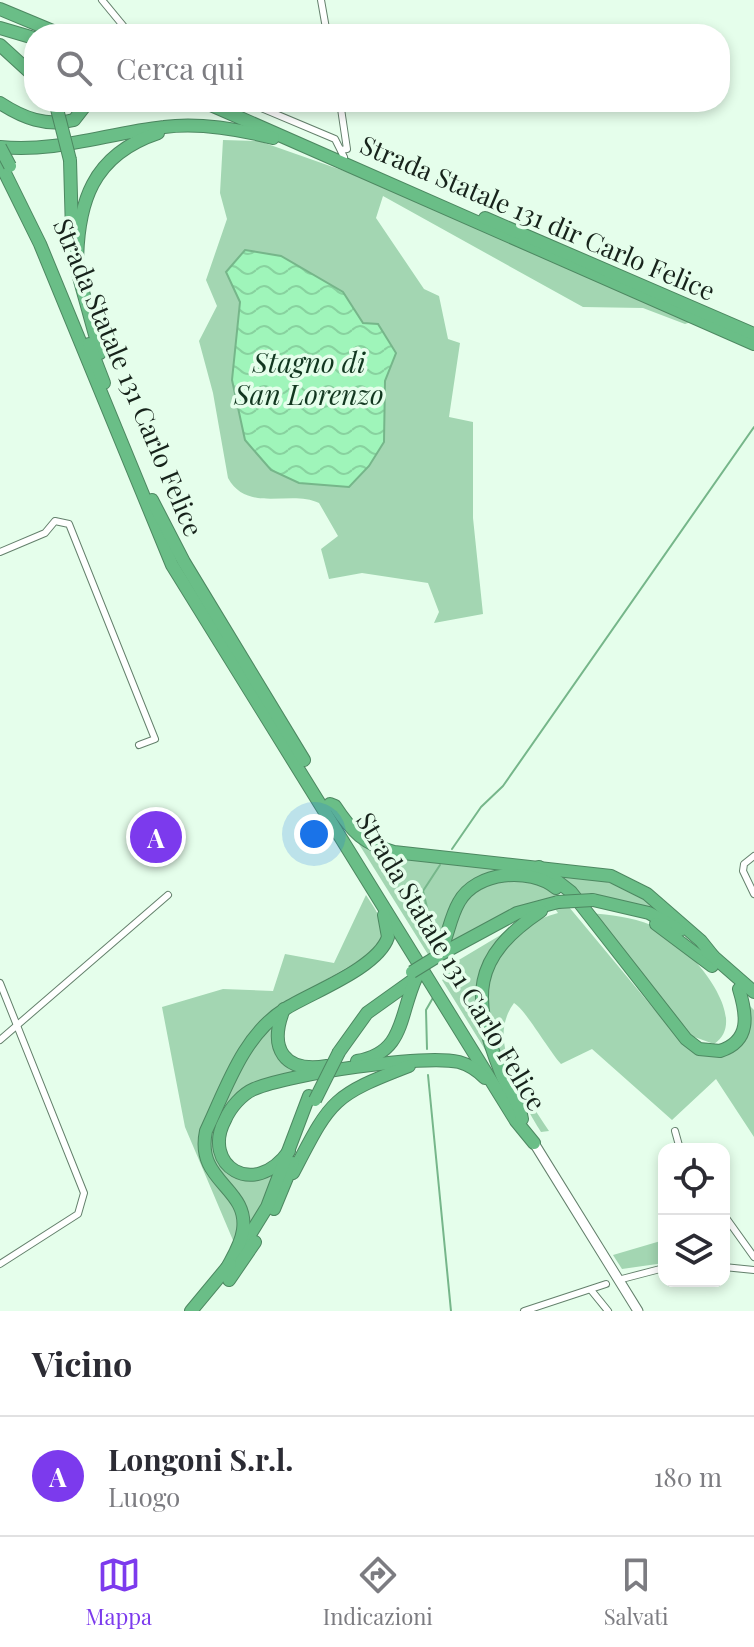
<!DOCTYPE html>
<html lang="it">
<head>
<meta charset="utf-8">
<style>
	:root { --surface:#fff; --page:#f7f7f7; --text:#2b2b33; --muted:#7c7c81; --line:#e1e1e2; --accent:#7c3aed }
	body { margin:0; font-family:"Playfair Display",serif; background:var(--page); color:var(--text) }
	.controls { position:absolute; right:24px; bottom:24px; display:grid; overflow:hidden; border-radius:16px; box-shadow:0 4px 12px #0003 }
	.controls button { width:72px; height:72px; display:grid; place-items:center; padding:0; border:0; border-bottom:2px solid var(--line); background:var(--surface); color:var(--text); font:40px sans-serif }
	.you { position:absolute; left:314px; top:834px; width:28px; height:28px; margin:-20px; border:6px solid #fff; border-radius:50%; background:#1a73e8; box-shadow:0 0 0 12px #1a73e833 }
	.badge { display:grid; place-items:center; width:52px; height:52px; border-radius:50%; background:var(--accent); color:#fff; font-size:26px; font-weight:700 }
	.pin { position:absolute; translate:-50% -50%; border:4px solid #fff; box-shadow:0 2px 8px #0006 }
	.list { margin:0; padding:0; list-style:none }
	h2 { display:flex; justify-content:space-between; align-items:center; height:104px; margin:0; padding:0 32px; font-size:34px }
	h2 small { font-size:26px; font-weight:400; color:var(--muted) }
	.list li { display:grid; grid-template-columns:52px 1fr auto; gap:24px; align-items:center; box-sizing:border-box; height:120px; padding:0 32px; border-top:2px solid var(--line) }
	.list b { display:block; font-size:30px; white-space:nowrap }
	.list p { margin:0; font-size:26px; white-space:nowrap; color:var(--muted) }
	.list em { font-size:26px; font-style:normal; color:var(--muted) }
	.icon { flex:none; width:44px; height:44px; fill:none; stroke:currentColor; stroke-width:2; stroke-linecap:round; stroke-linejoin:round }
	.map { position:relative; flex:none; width:754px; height:1311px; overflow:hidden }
	.search { position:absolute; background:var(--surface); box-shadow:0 4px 12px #0003; left:24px; right:24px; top:24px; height:88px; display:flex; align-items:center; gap:20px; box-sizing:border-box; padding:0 28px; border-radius:32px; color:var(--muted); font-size:30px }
	.sheet { height:224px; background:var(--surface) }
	nav { display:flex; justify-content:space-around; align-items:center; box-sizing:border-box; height:112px; border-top:2px solid var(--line); background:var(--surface); font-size:22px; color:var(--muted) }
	nav a { display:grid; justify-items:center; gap:4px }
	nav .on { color:var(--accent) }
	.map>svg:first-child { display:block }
</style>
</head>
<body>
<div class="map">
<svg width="754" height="1311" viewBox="0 0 754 1311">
	<defs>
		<pattern id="water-waves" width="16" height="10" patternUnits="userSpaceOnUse" patternTransform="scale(2)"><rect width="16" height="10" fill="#9ff5ba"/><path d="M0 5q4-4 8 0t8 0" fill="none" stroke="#88d29f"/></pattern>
	</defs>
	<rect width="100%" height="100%" fill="#e5feeb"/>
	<g fill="#a3d6b2">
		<path d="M 223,140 L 259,141 L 350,173 L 691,322 L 685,324 L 643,308 L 583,307 L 383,196 L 376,218 L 424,289 L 439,296 L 448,339 L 460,343 L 449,417 L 473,422 L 473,518 L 483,614 L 434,623 L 439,612 L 428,583 L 362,573 L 329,579 L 321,549 L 338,536 L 319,503 C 291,489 248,514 228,478 L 213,393 L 199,341 L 217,306 L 206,280 L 227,219 L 220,193 Z"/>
		<polygon points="357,841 534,873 464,889 436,953 429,956"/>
		<path d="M 554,872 C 616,880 624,886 675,920 L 577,896 Z"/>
		<path d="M 524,878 L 554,889 L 678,1038 C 697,1054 708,1060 733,1052 L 750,1030 L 749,1005 L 754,1010 L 754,1137 L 716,1079 L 672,1120 L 592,1049 L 561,1064 C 549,1051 525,1009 514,1003 C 484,1044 526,1095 549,1131 L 541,1132 C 497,1060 439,947 558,913 L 549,900 L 448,947 C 461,898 472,884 524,878 Z"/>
		<path d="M 366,895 C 379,915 392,931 374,952 L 280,1006 L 248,1035 L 199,1141 C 202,1183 236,1188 239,1220 C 239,1227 236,1238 235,1245 L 185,1127 L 162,1007 L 223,989 L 273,991 L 285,954 L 334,963 Z"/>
		<path d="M 590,913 C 610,915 632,917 651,925 C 685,940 754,1018 714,1044 L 686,1034 Z"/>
		<path d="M 504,933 C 468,969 488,1019 494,1064 L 442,980 L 446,977 L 442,970 Z"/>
		<path d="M 274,1019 L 273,1043 L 306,1071 L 241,1093 L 216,1141 C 233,1166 243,1191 276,1173 L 248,1232 C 244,1199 229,1195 213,1169 C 191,1131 251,1048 274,1019 Z"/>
		<polygon points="664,1240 664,1263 622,1269 613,1255"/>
	</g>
	<polygon fill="url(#water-waves)" stroke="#76b68a" stroke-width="2" points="245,250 281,256 343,292 363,323 378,324 396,353 385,381 384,442 369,466 349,487 299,483 271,470 245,440 232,380 240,302 226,272"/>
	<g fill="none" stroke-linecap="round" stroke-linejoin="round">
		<g stroke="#76b68a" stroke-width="2">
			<polyline points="452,849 481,807 503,786 754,427"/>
			<polyline points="431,924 423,891 440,865"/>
			<polyline points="427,1049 426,1010 434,996"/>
			<polyline points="428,1075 451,1311"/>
		</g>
		<defs>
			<g id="street">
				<polyline points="102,0 130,34"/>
				<polyline points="321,0 327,34"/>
				<polyline points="247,102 335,139 344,157"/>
				<polyline points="293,102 311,102"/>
				<polyline points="340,102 347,149 341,150"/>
				<polyline points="0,552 45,533 55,521 69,524 155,739 139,745"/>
				<polyline points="754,856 744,864 743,871 754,894"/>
				<polyline points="0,983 84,1193 78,1214 0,1264"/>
				<polyline points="0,1040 168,895"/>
				<polyline points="675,1131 680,1149"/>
				<polyline points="724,1215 754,1257"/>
				<polyline points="724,1267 754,1270"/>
				<polyline points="618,1280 664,1268"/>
				<polyline points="591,1290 608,1311"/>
				<polyline points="524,1311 606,1284"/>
			</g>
			<polyline id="secondary" points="534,1143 638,1311"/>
			<g id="highway">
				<polyline points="0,9 60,34"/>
				<polyline points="0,28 34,38"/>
				<polyline points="0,45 34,76"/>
				<polyline points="204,102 754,344"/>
				<path d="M 0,103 C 23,118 46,127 74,120 L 88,102"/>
				<path d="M 0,147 C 56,153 108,133 164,127 C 200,122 238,129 273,138"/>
				<polyline points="70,160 72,232"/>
				<polyline points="0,163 40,244 172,565 516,1121 534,1143"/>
				<polyline points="485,218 754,334"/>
				<polyline points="74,259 100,353"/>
				<path d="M 77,267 C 77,203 92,155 158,133"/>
				<polyline points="89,344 104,383"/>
				<polyline points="152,500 184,562 304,760"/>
				<path d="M 330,804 L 335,806 C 352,832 364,844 394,852 L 611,876 L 647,894 L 701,941 L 713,956"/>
				<path d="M 539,867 L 571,892 L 686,1039 L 699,1049 L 720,1051 C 751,1041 747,1015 739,989"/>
				<polyline points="593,900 649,913 680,930"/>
				<polyline points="656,924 712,966"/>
				<polyline points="707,951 754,992"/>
				<polyline points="441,954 517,913 558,902"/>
				<path d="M 438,956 C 448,939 449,919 459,902 C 476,871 530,867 556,888"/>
				<path d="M 284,1009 C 268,1049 284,1073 327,1066"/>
				<polyline points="339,1052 367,1013 416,978"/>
				<path d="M 357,1061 C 405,1053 399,1015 416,978"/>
				<path d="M 522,1119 C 520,1102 507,1089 501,1073 C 471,997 471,958 541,911"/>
				<path d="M 289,1151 C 254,1200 201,1165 225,1120 C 230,1108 242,1094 254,1089 C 289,1074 424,1054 459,1062 C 470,1065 477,1070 485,1078"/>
				<path d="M 293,1173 C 331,1100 331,1096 409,1066"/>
				<polyline points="274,1209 293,1163"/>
				<polyline points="243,1246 267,1207 309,1096"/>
				<path d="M 226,1270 C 232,1258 241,1245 243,1230 C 249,1187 195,1182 206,1131 C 226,1089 243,1035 285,1009 C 312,992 378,968 388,937 L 384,915"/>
				<polyline points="229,1280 255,1242"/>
				<polyline points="191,1311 230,1264"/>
			</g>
		</defs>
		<use href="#street" stroke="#64806c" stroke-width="8"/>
		<use href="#secondary" stroke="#64806c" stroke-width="11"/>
		<use href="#highway" stroke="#4d8861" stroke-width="14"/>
		<use href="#street" stroke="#fff" stroke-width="6"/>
		<use href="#secondary" stroke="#fff" stroke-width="9"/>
		<use href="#highway" stroke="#6abe87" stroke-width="12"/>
		<defs>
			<g id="highway-bridge">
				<polyline points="57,109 70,160"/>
				<polyline points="0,147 10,166"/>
				<polyline points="558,902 593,900"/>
				<polyline points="412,972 438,956"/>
				<polyline points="315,1100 339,1052"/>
			</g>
		</defs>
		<use href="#highway-bridge" stroke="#4d8861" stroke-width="14" stroke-linecap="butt"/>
		<use href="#highway-bridge" stroke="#6abe87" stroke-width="12"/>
	</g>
	<g text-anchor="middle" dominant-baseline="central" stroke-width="7" stroke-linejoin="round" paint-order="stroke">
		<g font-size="26" fill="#17231b" stroke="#e5feeb">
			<text transform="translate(538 217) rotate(23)">Strada Statale 131 dir Carlo Felice</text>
			<text transform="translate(129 377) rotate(67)">Strada Statale 131 Carlo Felice</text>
			<text transform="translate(452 961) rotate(59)">Strada Statale 131 Carlo Felice</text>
		</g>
		<g font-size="28" font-style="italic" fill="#123720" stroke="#e5feeb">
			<text x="309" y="361">Stagno di<tspan x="309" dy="32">San Lorenzo</tspan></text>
		</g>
	</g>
</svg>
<div class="controls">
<button><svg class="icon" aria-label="locate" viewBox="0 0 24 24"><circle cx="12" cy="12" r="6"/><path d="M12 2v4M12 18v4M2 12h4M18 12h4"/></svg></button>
<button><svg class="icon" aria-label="layers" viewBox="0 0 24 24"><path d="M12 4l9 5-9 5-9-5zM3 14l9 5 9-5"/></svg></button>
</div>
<div class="you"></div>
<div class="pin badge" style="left:156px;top:837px">A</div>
<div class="search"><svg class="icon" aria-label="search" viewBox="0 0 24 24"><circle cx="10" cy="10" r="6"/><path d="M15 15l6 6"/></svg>Cerca qui</div>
</div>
<section class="sheet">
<h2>Vicino<small></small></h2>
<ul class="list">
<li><span class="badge">A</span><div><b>Longoni S.r.l.</b><p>Luogo</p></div><em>180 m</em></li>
</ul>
</section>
<nav>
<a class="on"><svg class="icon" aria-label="map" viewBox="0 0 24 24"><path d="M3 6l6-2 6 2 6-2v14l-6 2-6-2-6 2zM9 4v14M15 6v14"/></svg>Mappa</a>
<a><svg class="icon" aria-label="directions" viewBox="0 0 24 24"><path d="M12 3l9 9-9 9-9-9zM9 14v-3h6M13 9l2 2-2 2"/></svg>Indicazioni</a>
<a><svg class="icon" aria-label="saved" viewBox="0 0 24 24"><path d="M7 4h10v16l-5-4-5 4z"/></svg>Salvati</a>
</nav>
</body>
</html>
